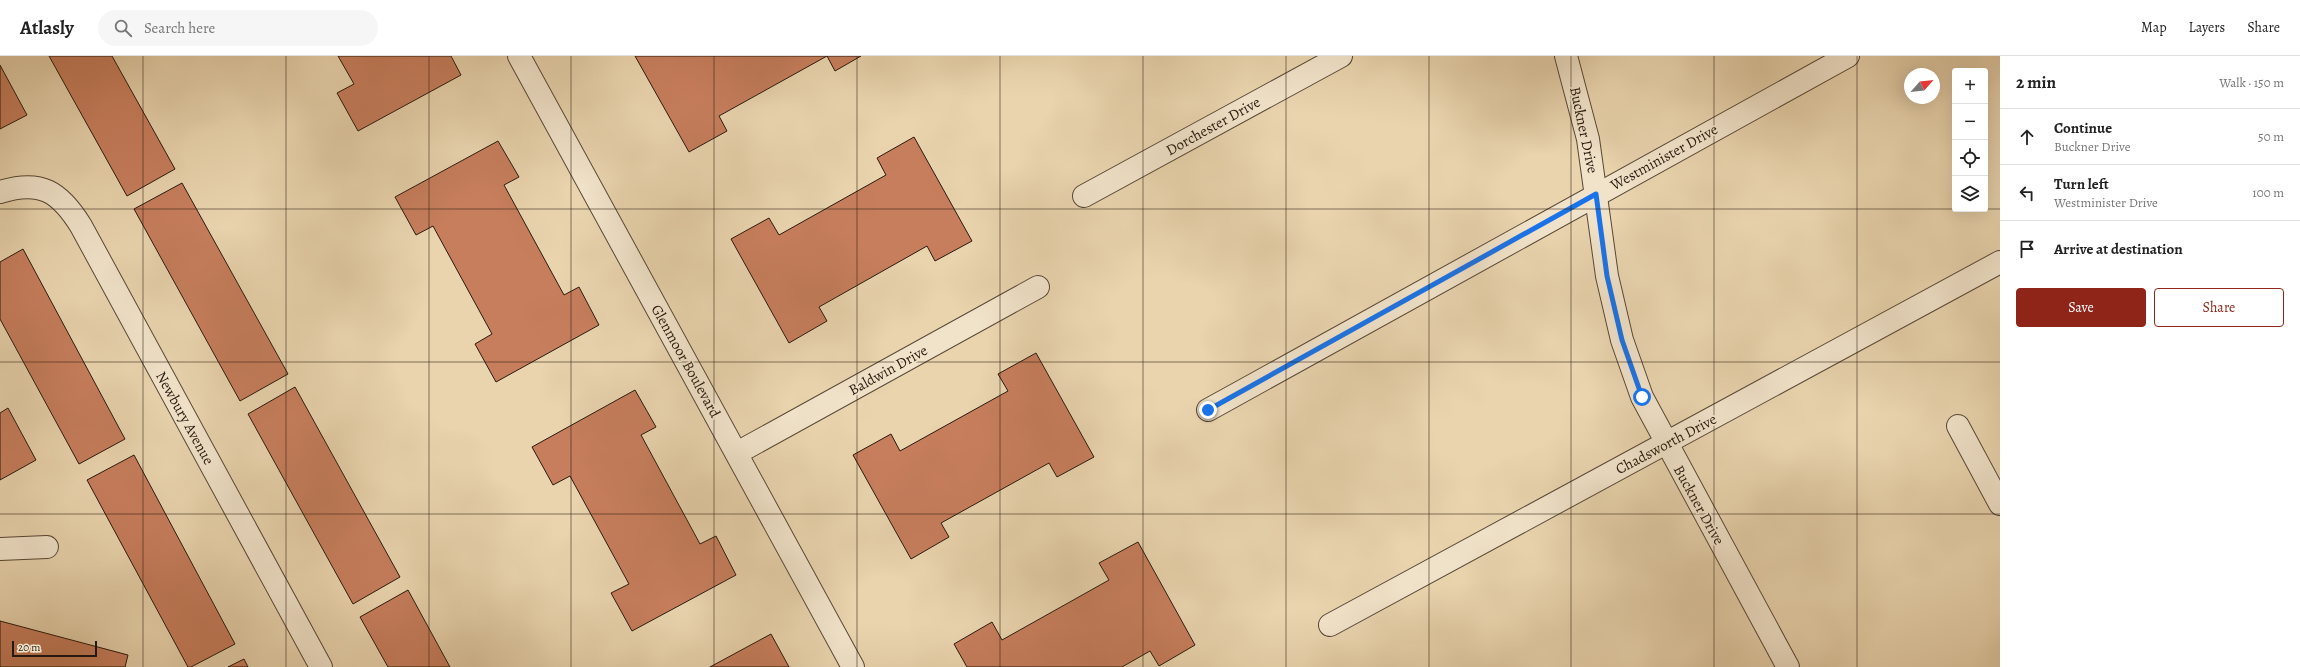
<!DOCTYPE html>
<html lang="en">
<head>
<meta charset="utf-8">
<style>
	:root { --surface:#fff; --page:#f6f6f6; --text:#222; --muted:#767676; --line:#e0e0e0; --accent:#8f2418 }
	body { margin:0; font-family:Alegreya,serif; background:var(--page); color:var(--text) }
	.controls { position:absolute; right:12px; top:12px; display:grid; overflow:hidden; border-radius:4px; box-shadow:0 4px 16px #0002 }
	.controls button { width:36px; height:36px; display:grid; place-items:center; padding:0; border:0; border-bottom:1px solid var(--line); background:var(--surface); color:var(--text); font:20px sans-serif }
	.compass { position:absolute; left:1904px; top:12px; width:36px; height:36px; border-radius:50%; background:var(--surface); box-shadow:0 4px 16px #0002; rotate:63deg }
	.scale { position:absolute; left:12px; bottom:10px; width:85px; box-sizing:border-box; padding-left:4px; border:2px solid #28190e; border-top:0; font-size:11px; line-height:14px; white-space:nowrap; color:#28190e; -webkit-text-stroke:3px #f1e3ca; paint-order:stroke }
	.stop { position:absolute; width:12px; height:12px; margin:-9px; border:3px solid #1a73e8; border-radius:50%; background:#fff }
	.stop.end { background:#1a73e8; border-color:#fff; box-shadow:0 1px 4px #0008 }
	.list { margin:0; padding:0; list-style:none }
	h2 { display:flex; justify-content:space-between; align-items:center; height:52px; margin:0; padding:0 16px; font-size:17px }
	h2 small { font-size:13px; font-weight:400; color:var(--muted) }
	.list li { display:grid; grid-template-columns:26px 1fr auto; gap:12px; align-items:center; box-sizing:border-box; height:56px; padding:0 16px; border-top:1px solid var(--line) }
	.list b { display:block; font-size:15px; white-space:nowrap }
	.list p { margin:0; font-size:13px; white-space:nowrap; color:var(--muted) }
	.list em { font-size:13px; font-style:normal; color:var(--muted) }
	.actions { display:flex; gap:8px; padding:12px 16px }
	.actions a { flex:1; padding:9px 0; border:1px solid var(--accent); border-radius:4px; text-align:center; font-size:14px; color:var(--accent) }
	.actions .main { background:var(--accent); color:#fff }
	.icon { flex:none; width:22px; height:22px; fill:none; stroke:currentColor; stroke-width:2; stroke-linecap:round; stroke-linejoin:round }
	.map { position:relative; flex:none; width:2000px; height:611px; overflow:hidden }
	header { display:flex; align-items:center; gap:24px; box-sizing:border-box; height:56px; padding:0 20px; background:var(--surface); border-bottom:1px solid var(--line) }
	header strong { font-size:19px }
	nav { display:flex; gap:22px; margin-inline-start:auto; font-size:14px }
	.search { width:280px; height:36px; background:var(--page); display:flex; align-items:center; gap:10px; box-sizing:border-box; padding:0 14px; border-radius:22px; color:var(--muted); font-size:15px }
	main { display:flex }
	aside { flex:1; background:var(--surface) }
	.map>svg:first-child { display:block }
</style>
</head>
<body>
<header>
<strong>Atlasly</strong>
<div class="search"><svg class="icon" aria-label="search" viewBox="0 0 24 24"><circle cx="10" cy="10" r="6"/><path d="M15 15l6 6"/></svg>Search here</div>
<nav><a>Map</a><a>Layers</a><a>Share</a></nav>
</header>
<main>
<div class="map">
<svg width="2000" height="611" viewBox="0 0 2000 611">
	<rect width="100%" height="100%" fill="#e9d4ae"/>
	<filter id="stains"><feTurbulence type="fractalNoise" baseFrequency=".005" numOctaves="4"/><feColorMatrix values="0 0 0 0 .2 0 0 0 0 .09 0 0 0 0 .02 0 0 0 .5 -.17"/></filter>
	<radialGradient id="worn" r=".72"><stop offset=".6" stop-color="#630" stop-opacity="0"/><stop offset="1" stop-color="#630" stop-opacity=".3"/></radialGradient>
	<g fill="#c77e5d" stroke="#28190e">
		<polygon points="49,0 112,0 175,113 127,140"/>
		<polygon points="338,0 451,0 461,19 358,75 337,37 354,28"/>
		<polygon points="635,0 827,0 719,60 727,75 689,96"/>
		<polygon points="827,0 861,0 835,15"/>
		<polygon points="0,9 27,59 0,73"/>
		<polygon points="914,81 972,185 935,205 927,190 819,251 827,265 789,287 731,183 769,162 779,179 886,119 877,102"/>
		<polygon points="498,85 519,121 504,129 564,239 579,231 599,269 496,326 475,288 492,278 433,170 416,179 395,141"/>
		<polygon points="182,127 288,318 240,345 134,153"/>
		<polygon points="23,193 125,383 79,408 0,263 0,206"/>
		<polygon points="1036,297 1094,401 1057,421 1049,407 941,467 949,481 911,503 853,399 891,378 900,395 1008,335 998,318"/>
		<polygon points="295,331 400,521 353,548 248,358"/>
		<polygon points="635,334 656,371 641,379 700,488 716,480 736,519 632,575 611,537 629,528 570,420 553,429 532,391"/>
		<polygon points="8,352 36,404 0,424 0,357"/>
		<polygon points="134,399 235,588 191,611 188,611 87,424"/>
		<polygon points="1138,486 1195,589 1159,610 1150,595 1122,611 967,611 954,588 992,566 1002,584 1109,524 1099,507"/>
		<polygon points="408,534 450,611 388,611 360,561"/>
		<polygon points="0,565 128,599 125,611 0,611"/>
		<polygon points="771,578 789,611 710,611"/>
		<polygon points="244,603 248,611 228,611"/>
	</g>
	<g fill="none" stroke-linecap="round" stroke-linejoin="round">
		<defs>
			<g id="minor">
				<polyline points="519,0 853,611"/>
				<polyline points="1566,0 1588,83 1607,220 1622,284 1642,341 1788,611"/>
				<path d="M 0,136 C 41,123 60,136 81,170 L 321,611"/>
				<polyline points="1084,140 1341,0"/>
				<polyline points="1208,354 1848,0"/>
				<polyline points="1958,370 2000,448"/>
				<polyline points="737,397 1038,231"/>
				<polyline points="0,493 47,491"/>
				<polyline points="1330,569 2000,206"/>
			</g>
		</defs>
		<use href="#minor" stroke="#584836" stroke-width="24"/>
		<use href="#minor" stroke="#f1e3ca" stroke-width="22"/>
	</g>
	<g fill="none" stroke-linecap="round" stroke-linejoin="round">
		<polyline stroke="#1a73e8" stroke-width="5" points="1208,354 1596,138 1607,220 1622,284 1642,341"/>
	</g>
	<path fill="none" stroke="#28190e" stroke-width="1" stroke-opacity="0.55" d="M 143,0 L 143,611M 286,0 L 286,611M 429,0 L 429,611M 571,0 L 571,611M 714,0 L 714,611M 857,0 L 857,611M 1000,0 L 1000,611M 1143,0 L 1143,611M 1286,0 L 1286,611M 1429,0 L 1429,611M 1571,0 L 1571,611M 1714,0 L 1714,611M 1857,0 L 1857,611M 0,153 L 1955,153M 1985,153 L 2000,153M 0,306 L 2000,306M 0,458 L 2000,458"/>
	<g text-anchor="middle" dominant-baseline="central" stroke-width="3.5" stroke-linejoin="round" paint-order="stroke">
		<g font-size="15" fill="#28190e" stroke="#f1e3ca">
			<text transform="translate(1213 70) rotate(-29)">Dorchester Drive</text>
			<text transform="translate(1584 74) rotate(78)">Buckner Drive</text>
			<text transform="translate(1664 101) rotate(-29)">Westminister Drive</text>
			<text transform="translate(686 305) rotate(61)">Glenmoor Boulevard</text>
			<text transform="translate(888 314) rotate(-29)">Baldwin Drive</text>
			<text transform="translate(185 362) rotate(61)">Newbury Avenue</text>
			<text transform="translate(1666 388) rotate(-28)">Chadsworth Drive</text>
			<text transform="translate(1699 449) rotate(61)">Buckner Drive</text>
		</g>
	</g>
	<rect width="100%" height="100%" filter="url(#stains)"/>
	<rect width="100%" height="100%" fill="url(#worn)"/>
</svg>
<div class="controls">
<button>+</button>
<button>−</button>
<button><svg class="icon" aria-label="locate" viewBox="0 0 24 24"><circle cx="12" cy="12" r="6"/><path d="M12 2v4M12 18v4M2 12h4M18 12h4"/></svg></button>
<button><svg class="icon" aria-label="layers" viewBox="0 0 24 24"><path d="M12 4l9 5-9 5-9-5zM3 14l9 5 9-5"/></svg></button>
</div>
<svg class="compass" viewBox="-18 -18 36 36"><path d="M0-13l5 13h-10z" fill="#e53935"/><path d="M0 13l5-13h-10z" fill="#767676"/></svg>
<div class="scale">20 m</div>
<div class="stop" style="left:1642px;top:341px"></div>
<div class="stop end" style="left:1208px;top:354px"></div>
</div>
<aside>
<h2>2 min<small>Walk · 150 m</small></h2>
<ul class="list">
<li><svg class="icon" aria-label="ahead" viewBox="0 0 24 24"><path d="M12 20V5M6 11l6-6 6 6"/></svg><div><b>Continue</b><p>Buckner Drive</p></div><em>50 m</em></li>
<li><svg class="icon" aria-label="left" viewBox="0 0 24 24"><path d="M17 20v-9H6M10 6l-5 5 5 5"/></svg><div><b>Turn left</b><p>Westminister Drive</p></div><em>100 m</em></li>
<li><svg class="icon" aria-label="arrive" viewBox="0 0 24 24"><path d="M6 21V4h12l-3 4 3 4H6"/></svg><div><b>Arrive at destination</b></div></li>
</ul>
<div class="actions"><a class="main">Save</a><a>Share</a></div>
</aside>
</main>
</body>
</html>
